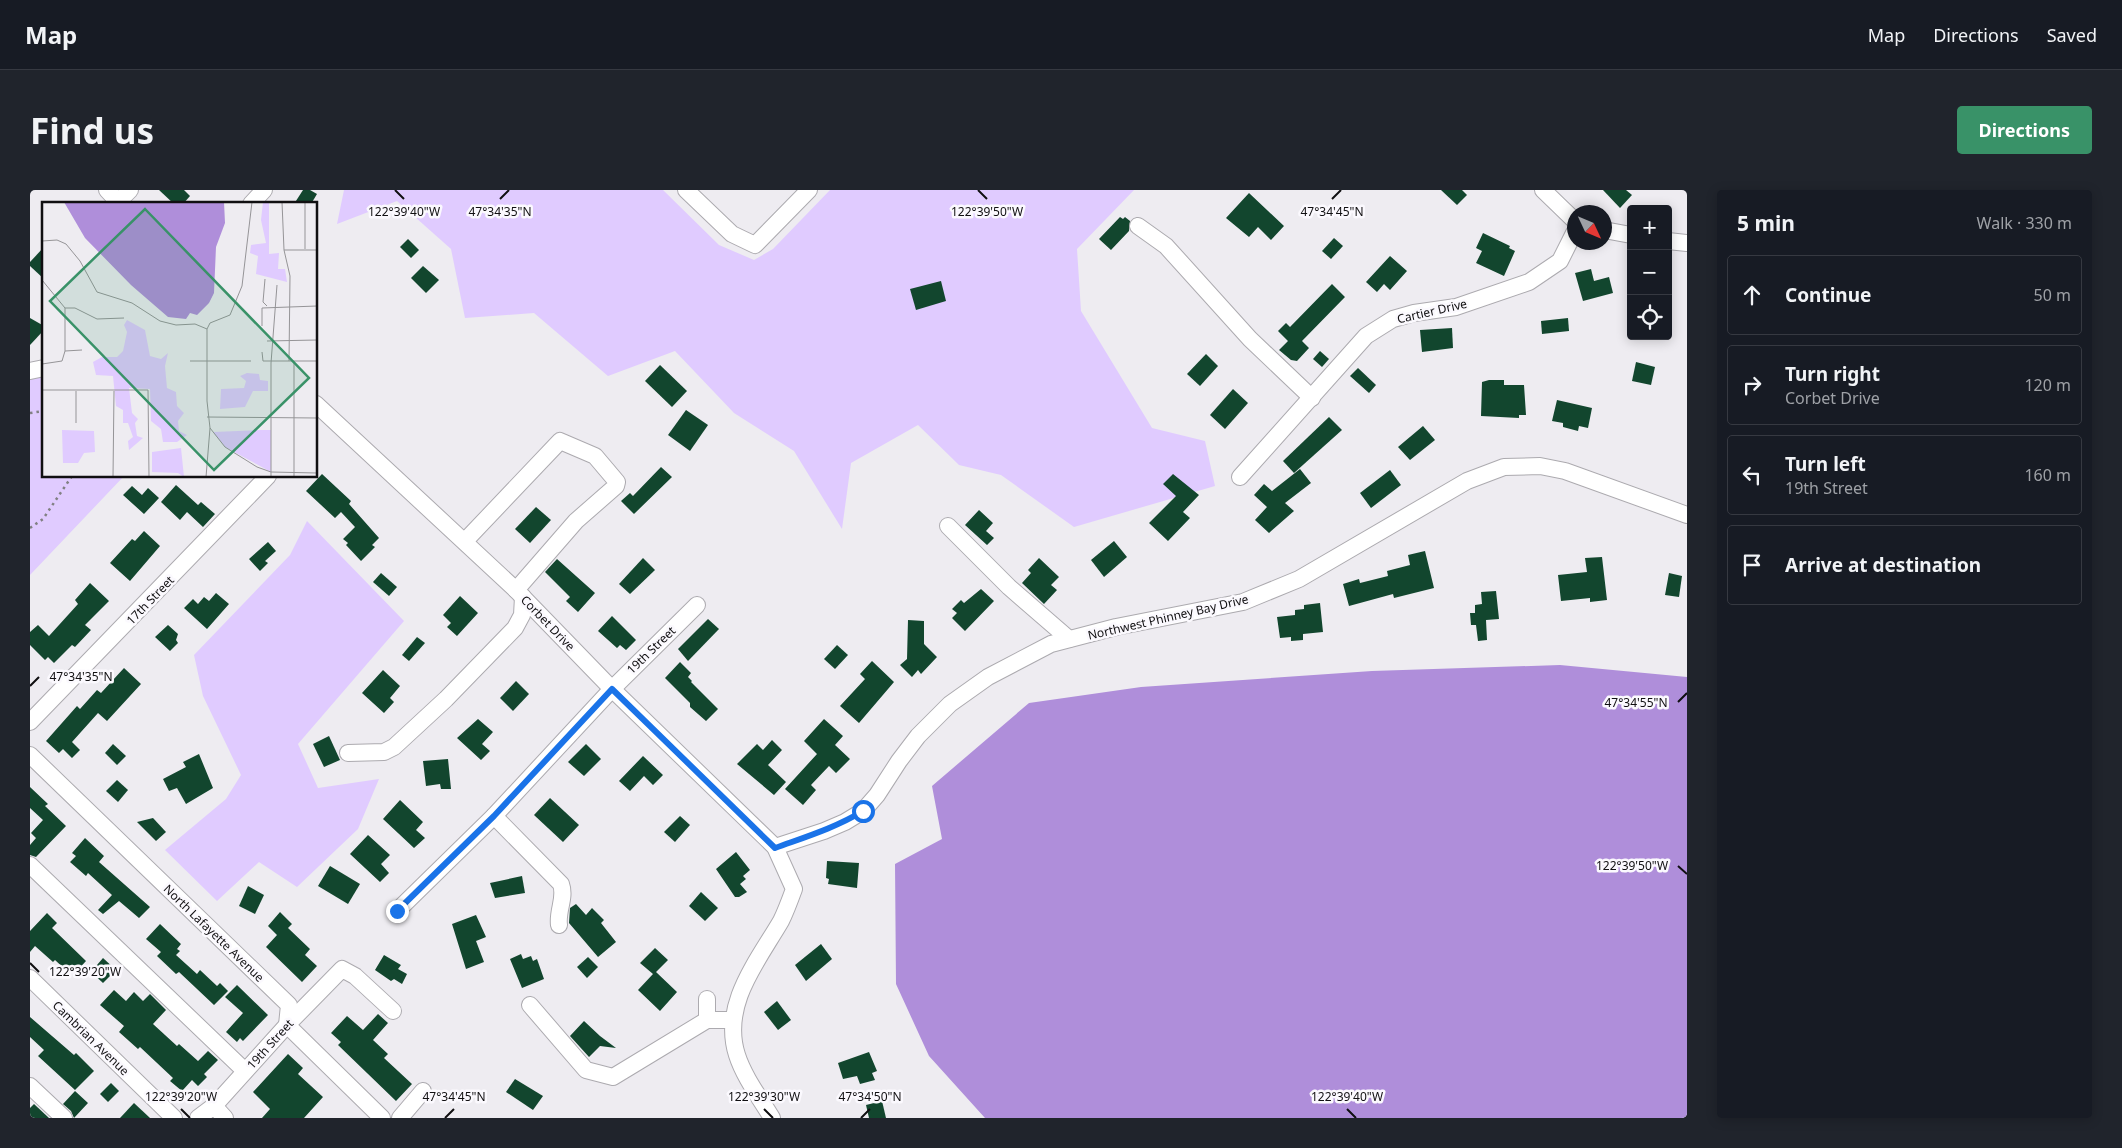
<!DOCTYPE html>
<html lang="en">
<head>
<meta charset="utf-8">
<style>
	:root { --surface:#171b24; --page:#20242c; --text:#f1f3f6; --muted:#9ea1a6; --line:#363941; --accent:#399268 }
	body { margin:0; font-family:"Noto Sans",sans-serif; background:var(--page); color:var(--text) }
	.controls { position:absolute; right:15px; top:15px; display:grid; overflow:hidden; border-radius:5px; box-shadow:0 2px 12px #0003 }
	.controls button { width:45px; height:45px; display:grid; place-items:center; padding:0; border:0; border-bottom:1px solid var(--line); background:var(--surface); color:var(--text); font:25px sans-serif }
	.compass { position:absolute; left:1537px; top:15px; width:45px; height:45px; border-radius:50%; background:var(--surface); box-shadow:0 2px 12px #0003; rotate:134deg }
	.stop { position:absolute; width:15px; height:15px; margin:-11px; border:4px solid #1a73e8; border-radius:50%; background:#fff }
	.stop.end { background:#1a73e8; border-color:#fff; box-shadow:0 1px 5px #0008 }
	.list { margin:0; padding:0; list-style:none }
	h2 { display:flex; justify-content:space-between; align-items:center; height:65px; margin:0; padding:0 20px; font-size:21px }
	h2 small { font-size:16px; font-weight:400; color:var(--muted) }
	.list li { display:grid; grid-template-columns:32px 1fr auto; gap:15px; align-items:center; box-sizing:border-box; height:80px; margin:0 10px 10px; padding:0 10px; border:1px solid var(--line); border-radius:5px }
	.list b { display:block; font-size:19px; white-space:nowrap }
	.list p { margin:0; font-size:16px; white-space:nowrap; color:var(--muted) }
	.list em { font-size:16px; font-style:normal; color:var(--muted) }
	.icon { flex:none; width:28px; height:28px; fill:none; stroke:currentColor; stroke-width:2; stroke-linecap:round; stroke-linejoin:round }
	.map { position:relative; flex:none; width:1657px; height:928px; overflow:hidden; border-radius:5px }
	header { display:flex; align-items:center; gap:30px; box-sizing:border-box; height:70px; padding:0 25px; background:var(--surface); border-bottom:1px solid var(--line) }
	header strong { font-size:24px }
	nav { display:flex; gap:28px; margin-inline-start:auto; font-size:18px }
	.intro { display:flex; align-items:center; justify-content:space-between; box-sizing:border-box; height:120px; padding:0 30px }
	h1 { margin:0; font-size:35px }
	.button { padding:12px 22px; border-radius:5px; background:var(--accent); color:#fff; font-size:18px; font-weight:700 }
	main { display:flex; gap:30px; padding:0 30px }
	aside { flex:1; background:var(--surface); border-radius:5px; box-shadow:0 2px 12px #0003 }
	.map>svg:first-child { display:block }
</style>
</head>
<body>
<header>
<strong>Map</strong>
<nav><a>Map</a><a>Directions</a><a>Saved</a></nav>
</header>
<div class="intro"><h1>Find us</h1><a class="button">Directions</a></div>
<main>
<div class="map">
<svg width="1657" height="928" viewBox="0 0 1657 928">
	<rect width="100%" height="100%" fill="#eeecf1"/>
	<g fill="#e0cbff">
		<polygon points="314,0 633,0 689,55 724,70 743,59 800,0 1104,0 1047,59 1051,121 1122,238 1175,251 1185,296 1044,337 971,285 929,275 888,235 821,273 812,339 764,261 704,223 645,161 578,186 504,123 435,128 421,59 367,11 307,34"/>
		<polygon points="14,178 14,286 94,286 0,385 0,181"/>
		<polygon points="277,331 374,431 268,554 288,598 349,589 328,639 267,697 229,672 187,711 135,660 196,609 211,585 173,506 164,465 260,365"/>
	</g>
	<polygon fill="#af8eda" points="1530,475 1657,487 1657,928 955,928 899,866 866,794 865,674 912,649 902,596 999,513 1111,497 1342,481"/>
	<g fill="#12462e">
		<polygon points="129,0 154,0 160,6 153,14 144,14"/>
		<polygon points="273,0 280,0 287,4 281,14 264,14"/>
		<polygon points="1411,0 1432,0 1437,5 1427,15"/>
		<polygon points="1573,0 1596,0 1602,5 1590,18"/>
		<polygon points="1219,3 1254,36 1241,50 1228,37 1219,47 1196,28"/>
		<polygon points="1090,27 1093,29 1095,27 1100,31 1099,41 1081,60 1069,49"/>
		<polygon points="1453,43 1480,56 1479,58 1485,61 1474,86 1446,73 1452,61 1446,58"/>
		<polygon points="1304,48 1313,56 1301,69 1292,61"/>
		<polygon points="378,49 389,60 381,68 370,57"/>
		<polygon points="14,57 14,89 0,76 0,72"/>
		<polygon points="1360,66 1377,81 1360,100 1354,94 1347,102 1336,92"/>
		<polygon points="393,76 409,90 396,103 381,88"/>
		<polygon points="1561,79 1564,91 1579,87 1583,103 1553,111 1545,83"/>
		<polygon points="911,91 916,111 886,120 880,99"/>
		<polygon points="1302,94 1315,107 1272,151 1279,158 1267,171 1261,170 1249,160 1258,151 1248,141 1256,133 1260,137"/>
		<polygon points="0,128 14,136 14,140 0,155"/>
		<polygon points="1538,128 1539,141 1512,144 1511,131"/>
		<polygon points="1422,138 1423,158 1392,162 1390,140"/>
		<polygon points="1290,161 1299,169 1292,177 1283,169"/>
		<polygon points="1176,164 1188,176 1170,196 1157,184"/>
		<polygon points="1606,172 1625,177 1621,195 1602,191"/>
		<polygon points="630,175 657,201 642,217 615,191"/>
		<polygon points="1328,178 1346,195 1339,203 1320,186"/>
		<polygon points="1459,190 1474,190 1474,195 1494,195 1496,225 1489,225 1489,228 1451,226 1452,192"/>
		<polygon points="1203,199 1218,213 1195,239 1180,225"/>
		<polygon points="1527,210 1562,218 1558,238 1549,236 1548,241 1533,237 1533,233 1522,231"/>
		<polygon points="656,220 678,235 660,261 638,245"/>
		<polygon points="1299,227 1312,240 1264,283 1253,271"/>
		<polygon points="1393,236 1405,250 1380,270 1368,257"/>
		<polygon points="631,277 642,287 604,324 591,311 600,303 603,306"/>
		<polygon points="1270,279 1281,293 1255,313 1264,321 1239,343 1225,330 1237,317 1224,305 1234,294 1242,301"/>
		<polygon points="1360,280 1371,295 1341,318 1330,303"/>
		<polygon points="292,284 321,311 319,314 349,348 342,355 345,357 331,371 316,355 318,353 313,349 325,337 311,322 305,328 276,301"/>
		<polygon points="1143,284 1169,305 1153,322 1160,328 1138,351 1119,333 1146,306 1133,294"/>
		<polygon points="146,295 168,315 171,312 185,324 173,337 157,322 150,330 131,312"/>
		<polygon points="102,296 112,305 118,298 129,308 114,324 93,305"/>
		<polygon points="506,317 521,330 500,353 485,339"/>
		<polygon points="949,320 963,333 956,341 964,348 957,355 935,335"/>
		<polygon points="114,341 130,356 100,391 80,373 102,349 105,351"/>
		<polygon points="1084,351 1097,367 1074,387 1061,370"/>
		<polygon points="238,352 246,361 235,371 238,373 230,381 219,369"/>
		<polygon points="1395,361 1404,398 1364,408 1363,404 1319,416 1313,394 1329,389 1330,393 1358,386 1357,381 1380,375 1378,365"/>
		<polygon points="1572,367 1577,410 1560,412 1560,408 1531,411 1528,385 1557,382 1555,368"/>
		<polygon points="613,368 625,380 600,404 589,394"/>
		<polygon points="1009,368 1029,387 1021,395 1027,400 1014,414 992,393 1001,383 998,380"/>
		<polygon points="527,369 565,403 548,422 536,411 540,407 515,382"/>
		<polygon points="351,383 367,397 359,406 343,392"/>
		<polygon points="1639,383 1652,386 1649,407 1635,405"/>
		<polygon points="60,393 79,411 55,435 61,440 45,457 42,455 24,473 18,467 15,470 0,455 0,442 8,435 19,446 48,414 45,410"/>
		<polygon points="951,399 964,411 935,441 922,428 927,423 922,419 931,410 934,413"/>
		<polygon points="1466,401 1469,429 1456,430 1457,450 1448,451 1446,435 1441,435 1440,423 1445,423 1445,415 1452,414 1451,402"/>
		<polygon points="186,403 199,414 177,439 154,418 163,409 168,414 174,407 179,411"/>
		<polygon points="430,406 448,423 427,446 417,437 421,433 413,425"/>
		<polygon points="1290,413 1293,442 1273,444 1273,450 1261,451 1261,447 1250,448 1247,427 1265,425 1265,420 1274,419 1274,415"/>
		<polygon points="582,426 606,450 596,460 590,455 587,458 568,441"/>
		<polygon points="678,429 689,439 658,471 648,459"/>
		<polygon points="878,430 894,431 894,454 907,467 891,484 888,480 882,487 870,475 877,469"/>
		<polygon points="138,435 148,444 146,450 148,453 140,461 125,447"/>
		<polygon points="387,447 395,453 379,471 372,465"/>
		<polygon points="807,455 818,465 805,479 794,469"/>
		<polygon points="842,471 864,492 829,533 810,516 835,489 830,484"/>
		<polygon points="650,472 661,483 658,487 662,491 661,492 688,519 676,531 660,517 660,513 635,488"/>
		<polygon points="94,478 111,494 77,531 68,523 42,552 50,560 42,568 33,559 29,563 16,551 47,516 50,519 67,500 71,503"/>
		<polygon points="353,480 370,496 360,508 364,512 354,523 332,503"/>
		<polygon points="486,491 499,504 483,521 470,508"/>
		<polygon points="448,529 463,542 452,554 460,561 451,570 427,548"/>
		<polygon points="794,529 813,546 805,555 820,569 806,583 799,576 781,595 786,600 773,615 755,599 787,564 774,551"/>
		<polygon points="299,546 310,570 294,577 283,554"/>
		<polygon points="742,550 752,560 738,575 756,592 744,605 707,574 727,554 733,560"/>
		<polygon points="83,554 96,566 87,575 75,563"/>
		<polygon points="556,554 571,569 554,586 538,572"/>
		<polygon points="169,564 183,598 156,614 147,598 139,601 133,589 156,577 153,572"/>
		<polygon points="613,566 633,585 623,595 614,586 600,601 589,591"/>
		<polygon points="418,569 421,599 411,599 410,594 396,596 393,571"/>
		<polygon points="87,590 98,600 88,612 76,601"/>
		<polygon points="0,597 18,614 15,616 36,636 6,667 0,665 0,655 6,648 1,643 13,630 0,618"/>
		<polygon points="520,608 549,635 533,652 504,625"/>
		<polygon points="370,610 393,632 386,640 395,648 384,658 353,629"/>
		<polygon points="650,626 660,635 645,652 634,642"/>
		<polygon points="123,628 136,642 126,651 107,632"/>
		<polygon points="338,645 360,665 351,674 359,683 350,692 320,664"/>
		<polygon points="55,648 74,666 69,672 120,717 109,728 89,711 73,724 68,720 82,705 58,683 56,686 40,672 46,666 42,663"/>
		<polygon points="706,662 720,680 713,686 716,689 710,694 717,702 709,707 705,707 686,679"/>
		<polygon points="797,671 829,673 827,698 798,694 799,689 796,688"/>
		<polygon points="300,676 330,694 318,714 288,696"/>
		<polygon points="492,686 495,703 465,708 460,693"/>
		<polygon points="218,696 234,705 225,724 209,716"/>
		<polygon points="671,702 688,718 675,731 659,716"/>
		<polygon points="546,714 556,725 562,718 574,730 571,733 586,752 568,767 539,733 540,718"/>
		<polygon points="250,722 262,734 258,738 280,759 275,765 287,776 272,792 236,757 247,745 238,736"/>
		<polygon points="17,723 27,733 22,738 56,771 44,784 41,781 39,783 25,770 23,772 5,756 0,762 0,741"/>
		<polygon points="446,725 456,747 446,751 454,772 436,779 422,734"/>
		<polygon points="130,734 151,754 147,759 150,761 146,765 167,784 170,780 187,796 190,793 198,801 184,815 149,782 146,784 127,766 131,762 116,749"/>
		<polygon points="791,754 802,769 776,791 765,775"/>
		<polygon points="625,758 638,770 626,782 647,802 630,821 608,800 623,784 610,773"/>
		<polygon points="491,764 493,769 501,766 503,771 507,769 514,789 492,798 480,769"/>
		<polygon points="354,765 371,775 368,779 377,784 372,794 364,789 361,791 345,780"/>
		<polygon points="558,767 568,777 557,788 547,777"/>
		<polygon points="73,768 86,780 73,793 61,782"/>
		<polygon points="207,795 238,825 213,851 210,848 207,852 196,842 213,823 195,807"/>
		<polygon points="84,800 96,811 104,802 113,811 120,804 136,820 123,834 147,856 149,854 168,871 178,861 188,870 174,884 177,887 168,896 162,890 152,901 140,891 143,888 110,857 108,859 89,842 94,836 70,815"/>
		<polygon points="747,811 761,830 748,840 734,822"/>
		<polygon points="348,824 358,833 343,850 358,864 354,868 382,894 366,911 308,855 311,852 301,843 317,826 333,840"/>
		<polygon points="0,827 44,865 46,863 64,881 45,900 8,866 14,860 0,847"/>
		<polygon points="554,831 570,846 586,858 570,856 559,867 540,846"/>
		<polygon points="839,862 847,881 842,883 845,890 830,894 827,886 813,889 808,873"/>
		<polygon points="258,864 273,878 268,884 293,907 274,928 232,928 240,919 223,902"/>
		<polygon points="485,889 513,906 503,920 476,902"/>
		<polygon points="81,893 89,901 78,912 70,904"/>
		<polygon points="45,901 58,913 44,928 41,921 33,914"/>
		<polygon points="852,911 856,928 839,928 836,915"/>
		<polygon points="104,913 120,928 90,928"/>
		<polygon points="4,914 19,928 0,928 0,918"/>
	</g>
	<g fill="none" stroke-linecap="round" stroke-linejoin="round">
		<defs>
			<g id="minor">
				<polyline points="77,0 90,14"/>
				<polyline points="656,0 702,44 725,55 779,0"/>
				<polyline points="1513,0 1544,30"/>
				<polyline points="88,12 100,0"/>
				<polyline points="221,14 234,0"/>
				<polyline points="1108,36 1136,56 1220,149 1282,208"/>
				<polyline points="1574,40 1601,45"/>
				<polyline points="1638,51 1657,53"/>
				<polyline points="0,181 14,178"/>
				<path d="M 286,214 L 486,400 L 582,499 L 745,657 L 764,699 C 760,710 756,721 751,731 C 727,772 691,815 707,865 C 714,887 730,908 742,928"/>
				<polyline points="1210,287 1336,146 1363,129 1384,123 1426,117 1499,92 1530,71 1544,43"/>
				<polyline points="918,336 979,397 1039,449"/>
				<polyline points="435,351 530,251 565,266 587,292 586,296 546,331 486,400"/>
				<polyline points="0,532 238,286"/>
				<polyline points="318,563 354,562 364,557 416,509 485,438 492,425 493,407"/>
				<polyline points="0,565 259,815 257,835 352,928"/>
				<path d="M 464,626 L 531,694 C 536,708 527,720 529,735"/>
				<polyline points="745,657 794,641 815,632 833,621 847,605 869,571 888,546 920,514 958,487 1021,454 1086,437 1213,412 1269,389 1437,291 1474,277 1510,276 1535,281 1657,325"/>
				<polyline points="0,675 215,881"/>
				<polyline points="367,721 464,626 582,499 667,415"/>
				<polyline points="0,788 144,928"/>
				<polyline points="677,809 677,830"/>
				<polyline points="500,815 556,880 583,887 677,830 703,830"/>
				<polyline points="0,896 34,928"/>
				<polyline points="184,916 195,928"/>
				<polyline points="168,928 184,916 257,835 312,779 325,786 363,821"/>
				<polyline points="370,928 393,901"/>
			</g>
		</defs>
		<use href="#minor" stroke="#acaaaf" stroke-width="18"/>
		<g stroke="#818083" stroke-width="2.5" stroke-dasharray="2.5 4" stroke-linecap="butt">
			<polyline points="0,223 14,221"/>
			<polyline points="0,338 13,329 42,286"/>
		</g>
		<use href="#minor" stroke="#fff" stroke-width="16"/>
	</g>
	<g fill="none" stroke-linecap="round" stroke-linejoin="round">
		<path stroke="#1a73e8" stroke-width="6" d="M 367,721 L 464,626 L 582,499 L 745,658 C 775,647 805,638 833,621"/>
	</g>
	<path fill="none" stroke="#100f11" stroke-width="2" d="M 365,0 L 374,9M 948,0 L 957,9M 470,9 L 479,0M 1302,9 L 1311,0M 0,496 L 9,487M 1648,512 L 1657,503M 1648,676 L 1657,684M 0,773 L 9,782M 151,919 L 160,928M 734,919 L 743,928M 1317,919 L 1326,928M 415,928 L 424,919M 831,928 L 840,919"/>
	<g text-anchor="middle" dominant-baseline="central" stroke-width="5" stroke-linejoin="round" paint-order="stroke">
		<g font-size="12" fill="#100f11" stroke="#fbf9fe">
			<text transform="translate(1402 121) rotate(-13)">Cartier Drive</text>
			<text transform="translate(120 410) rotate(-46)">17th Street</text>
			<text transform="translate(1138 427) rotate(-13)">Northwest Phinney Bay Drive</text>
			<text transform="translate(518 433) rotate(46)">Corbet Drive</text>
			<text transform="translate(621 460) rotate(-44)">19th Street</text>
			<text transform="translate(184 743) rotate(44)">North Lafayette Avenue</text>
			<text transform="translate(61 848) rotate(44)">Cambrian Avenue</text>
			<text transform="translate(240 854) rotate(-48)">19th Street</text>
		</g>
	</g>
	<g transform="translate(12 12)">
		<rect width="275" height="275" fill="#eeecf1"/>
		<path d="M 221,0 L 227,0 L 227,52 L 237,51 L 236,67 L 243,67 L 245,80 L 214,72 L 216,54 L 208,51 L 209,43 L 224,41 L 219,18 ZM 85,118 L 103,128 L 108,154 L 119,157 L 126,151 L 123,164 L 125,186 L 134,190 L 135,204 L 142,211 L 136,219 L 137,229 L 145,233 L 135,240 L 121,240 L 119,227 L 109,219 L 108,187 L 87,186 L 90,211 L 96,217 L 93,221 L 95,234 L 101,236 L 87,248 L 86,239 L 91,235 L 86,221 L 81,221 L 81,208 L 74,204 L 71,174 L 54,173 L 51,160 L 60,155 L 75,155 L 81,149 L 85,130 L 82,123 ZM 205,171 L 217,172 L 218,178 L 226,179 L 226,189 L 211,189 L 203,205 L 178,207 L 179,187 L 202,186 L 204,179 L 198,174 ZM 20,228 L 52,229 L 53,250 L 42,251 L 36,261 L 21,261 ZM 219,228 L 229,228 L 229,270 L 183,245 L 171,230 ZM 139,246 L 142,275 L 136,271 L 110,270 L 110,250 Z" fill="#e0cbff"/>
		<path d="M 22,0 L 182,0 L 183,21 L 174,45 L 172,91 L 167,101 L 155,113 L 148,111 L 144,117 L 126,115 L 89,83 L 43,36 Z" fill="#af8eda"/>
		<path fill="none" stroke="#959497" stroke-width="1" d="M 240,0 L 242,48 L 248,74 L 247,159M 0,39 L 15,38 L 24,42 L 38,59 L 55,90 L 90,101 L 118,119 L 134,123 L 153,122 L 165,127M 263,47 L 263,0M 242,48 L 275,48M 275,71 L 275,167M 223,77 L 221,100 L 225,104M 0,78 L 23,106 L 23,149 L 20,159 L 0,162M 23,106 L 33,106 L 55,117 L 82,116M 220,124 L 220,106 L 275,104M 225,139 L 275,138M 23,149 L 40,148M 220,150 L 221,159 L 275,159M 148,159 L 209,159M 0,188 L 106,188 L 107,275M 34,189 L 34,221M 275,196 L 275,236M 165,215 L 275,216M 168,226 L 183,245 L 215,265 L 229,270 L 275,271M 71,275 L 72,189M 164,275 L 168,226 L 165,199 L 165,127 L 168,121 L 188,113 L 200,84 L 210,0M 229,275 L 229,161 L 235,83M 252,275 L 252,159"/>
		<path fill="#399268" fill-opacity="0.15" stroke="#399268" stroke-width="2.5" d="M 103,7 L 267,176 L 172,268 L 8,99 Z"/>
		<rect width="275" height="275" fill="none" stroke="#100f11" stroke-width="2.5"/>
	</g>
	<g font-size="12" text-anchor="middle" fill="#100f11" stroke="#fbf9fe" stroke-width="5" stroke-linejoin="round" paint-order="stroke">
		<text x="374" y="26">122°39'40"W</text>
		<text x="957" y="26">122°39'50"W</text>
		<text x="470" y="26">47°34'35"N</text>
		<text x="1302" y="26">47°34'45"N</text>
		<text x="51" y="491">47°34'35"N</text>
		<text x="1606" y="517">47°34'55"N</text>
		<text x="1602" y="680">122°39'50"W</text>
		<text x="55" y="786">122°39'20"W</text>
		<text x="424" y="911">47°34'45"N</text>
		<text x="840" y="911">47°34'50"N</text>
		<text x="151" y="911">122°39'20"W</text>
		<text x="734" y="911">122°39'30"W</text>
		<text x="1317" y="911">122°39'40"W</text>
	</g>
</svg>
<div class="controls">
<button>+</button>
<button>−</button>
<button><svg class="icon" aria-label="locate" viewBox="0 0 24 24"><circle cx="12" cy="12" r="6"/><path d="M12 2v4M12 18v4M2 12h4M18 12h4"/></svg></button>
</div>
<svg class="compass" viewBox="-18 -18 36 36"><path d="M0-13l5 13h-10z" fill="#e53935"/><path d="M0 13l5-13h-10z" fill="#9ea1a6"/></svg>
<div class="stop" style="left:833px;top:621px"></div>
<div class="stop end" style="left:367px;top:721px"></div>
</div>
<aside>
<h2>5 min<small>Walk · 330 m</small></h2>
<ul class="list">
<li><svg class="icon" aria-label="ahead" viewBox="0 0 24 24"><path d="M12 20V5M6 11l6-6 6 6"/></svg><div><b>Continue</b></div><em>50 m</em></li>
<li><svg class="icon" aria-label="right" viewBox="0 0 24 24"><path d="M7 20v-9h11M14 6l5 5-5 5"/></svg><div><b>Turn right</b><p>Corbet Drive</p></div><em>120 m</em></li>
<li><svg class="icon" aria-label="left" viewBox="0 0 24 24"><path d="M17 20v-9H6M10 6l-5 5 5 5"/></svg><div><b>Turn left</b><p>19th Street</p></div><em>160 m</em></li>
<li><svg class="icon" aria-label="arrive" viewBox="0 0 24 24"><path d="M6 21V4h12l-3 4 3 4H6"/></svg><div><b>Arrive at destination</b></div></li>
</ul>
</aside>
</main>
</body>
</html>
